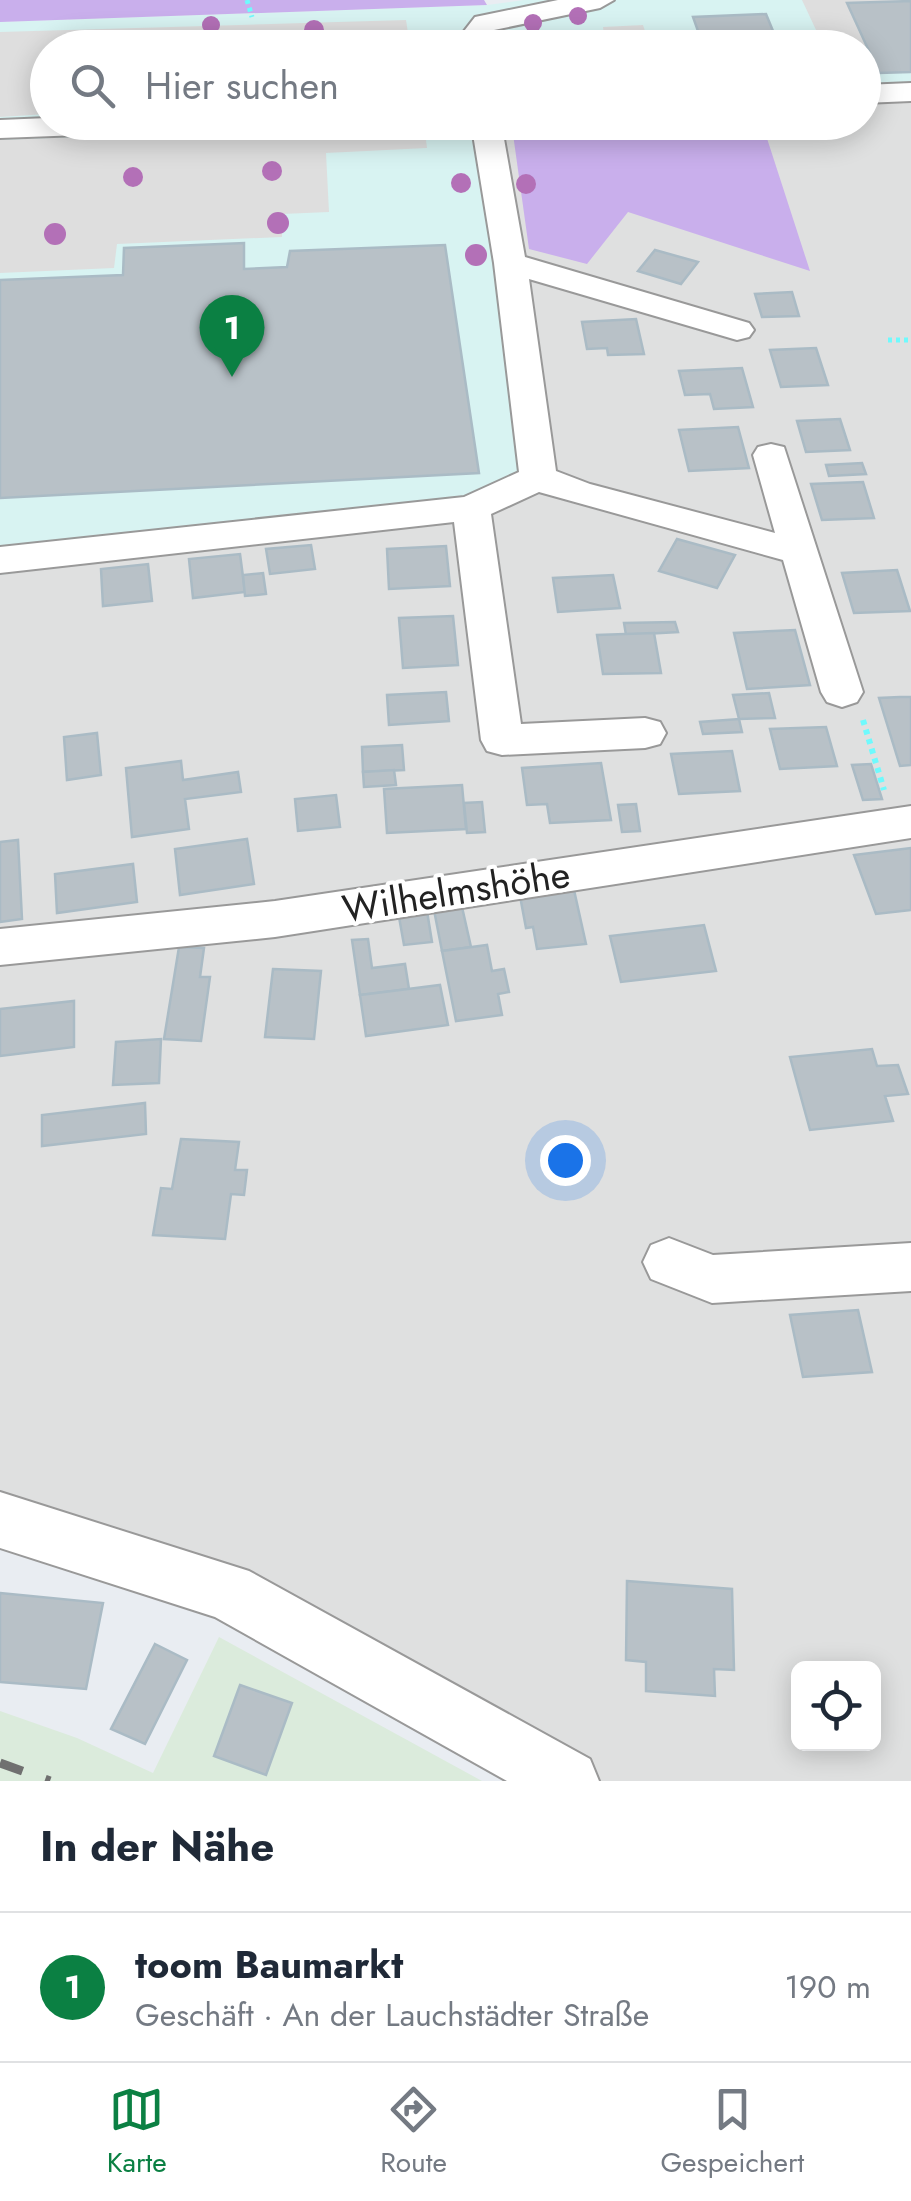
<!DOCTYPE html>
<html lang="de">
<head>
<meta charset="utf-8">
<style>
	:root { --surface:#fff; --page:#f2f2f3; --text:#1f2937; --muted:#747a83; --line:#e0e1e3; --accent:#0b8043 }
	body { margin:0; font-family:Jost,sans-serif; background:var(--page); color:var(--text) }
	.controls { position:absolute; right:30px; bottom:30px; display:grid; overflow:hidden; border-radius:15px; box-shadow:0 5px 25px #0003 }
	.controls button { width:90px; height:90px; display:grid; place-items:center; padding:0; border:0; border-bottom:2px solid var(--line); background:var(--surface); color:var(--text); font:50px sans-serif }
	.you { position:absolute; left:565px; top:1160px; width:35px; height:35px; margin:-25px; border:8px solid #fff; border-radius:50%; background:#1a73e8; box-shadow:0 0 0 15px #1a73e833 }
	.badge { display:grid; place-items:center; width:65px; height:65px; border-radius:50%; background:var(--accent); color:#fff; font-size:32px; font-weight:700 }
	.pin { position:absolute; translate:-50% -82px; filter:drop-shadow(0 2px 5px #0008) }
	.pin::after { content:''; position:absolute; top:52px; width:35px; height:30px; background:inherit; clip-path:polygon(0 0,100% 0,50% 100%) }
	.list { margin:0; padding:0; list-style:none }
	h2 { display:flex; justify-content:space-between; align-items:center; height:130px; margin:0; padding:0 40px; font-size:42px }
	h2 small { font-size:32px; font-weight:400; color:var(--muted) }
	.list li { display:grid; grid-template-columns:65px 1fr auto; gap:30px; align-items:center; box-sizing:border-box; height:150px; padding:0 40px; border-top:2px solid var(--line) }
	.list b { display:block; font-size:38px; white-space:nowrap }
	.list p { margin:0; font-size:32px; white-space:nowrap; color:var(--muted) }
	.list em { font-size:32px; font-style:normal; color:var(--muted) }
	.icon { flex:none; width:55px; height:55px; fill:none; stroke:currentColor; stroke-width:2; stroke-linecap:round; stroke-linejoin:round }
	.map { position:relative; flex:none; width:911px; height:1781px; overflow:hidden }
	.search { position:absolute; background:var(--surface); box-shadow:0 5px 25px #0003; left:30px; right:30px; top:30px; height:110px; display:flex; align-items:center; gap:25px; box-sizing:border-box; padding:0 35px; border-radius:55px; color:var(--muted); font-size:38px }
	.sheet { height:280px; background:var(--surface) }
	nav { display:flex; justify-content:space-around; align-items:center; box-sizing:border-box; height:140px; border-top:2px solid var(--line); background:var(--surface); font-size:28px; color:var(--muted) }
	nav a { display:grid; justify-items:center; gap:5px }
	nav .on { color:var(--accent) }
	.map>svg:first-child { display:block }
</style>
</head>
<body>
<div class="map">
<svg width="911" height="1781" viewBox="0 0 911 1781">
	<rect width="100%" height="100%" fill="#e9edf2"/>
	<path fill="#dfe0e0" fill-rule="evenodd" d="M 911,92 L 911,1781 L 568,1781 L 228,1592 L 0,1525 L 0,575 L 471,508 L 486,123 L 864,122 L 864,94 ZM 798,1668 L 874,1668 L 874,1744 L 798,1744 Z"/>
	<polygon fill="#d8f3f2" points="524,0 911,0 911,92 864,94 864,48 48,48 48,122 486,123 538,478 471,508 0,575 0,22 487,5"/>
	<polygon fill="#dbebdc" points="219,1637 482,1781 0,1781 0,1711 77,1738 153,1773"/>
	<g fill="#c9afec">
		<polygon points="0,0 484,0 487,5 0,22"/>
		<polygon points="540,122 762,123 810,271 628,212 587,264 529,249 513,134"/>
	</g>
	<g fill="#dedede">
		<polygon points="802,0 911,0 911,1 847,4 879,73 864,74 864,48 824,47"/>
		<polygon points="406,20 408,33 417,33 418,47 48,48 47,114 0,117 0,32"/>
		<polygon points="643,25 648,40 696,38 699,47 542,47 540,38 604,35 603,27"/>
		<polygon points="424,124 427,148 326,153 329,212 282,214 282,237 117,244 114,268 0,273 0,140"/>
	</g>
	<g fill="#b8c1c7" stroke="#aabbc5" stroke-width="2.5">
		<polygon points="911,1 911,72 879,73 847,3"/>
		<polygon points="766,14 780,48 704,48 693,17"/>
		<polygon points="244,243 244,269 287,267 290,251 445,245 479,473 0,498 0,280 123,275 124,248"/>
		<polygon points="655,250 698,262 681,284 638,271"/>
		<polygon points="792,292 799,316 762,317 755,294"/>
		<polygon points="636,319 644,354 608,355 607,348 587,349 582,322"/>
		<polygon points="816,348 828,385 781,387 770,350"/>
		<polygon points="742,368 753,407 714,409 710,394 685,395 679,371"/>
		<polygon points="840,419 850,450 806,452 797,421"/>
		<polygon points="738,427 749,468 689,471 679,430"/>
		<polygon points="862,463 866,474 829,476 826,465"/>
		<polygon points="863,482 874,518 822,520 811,484"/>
		<polygon points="677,539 735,555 717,588 659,571"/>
		<polygon points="311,545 315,569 270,574 266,549"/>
		<polygon points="446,546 450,586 389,589 387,549"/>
		<polygon points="240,554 245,592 193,598 189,559"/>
		<polygon points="148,564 152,601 103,606 101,569"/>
		<polygon points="897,570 910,611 854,613 842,573"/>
		<polygon points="263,573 266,594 245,596 243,575"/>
		<polygon points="613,575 620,608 558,612 553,578"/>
		<polygon points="453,616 458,665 403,668 399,618"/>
		<polygon points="675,622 678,632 626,635 624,623"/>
		<polygon points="795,630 810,685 747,689 734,633"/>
		<polygon points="654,633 661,673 603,674 597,635"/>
		<polygon points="446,692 449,721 389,725 387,695"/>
		<polygon points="769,693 775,718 739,719 733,695"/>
		<polygon points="900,697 911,697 911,765 900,766 879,698"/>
		<polygon points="739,719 742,732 703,734 700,722"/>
		<polygon points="826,727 837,766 780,769 770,729"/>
		<polygon points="97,733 101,775 67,780 64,737"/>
		<polygon points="402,745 404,770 363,772 362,747"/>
		<polygon points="732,751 740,791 679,794 671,754"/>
		<polygon points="181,761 183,780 238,772 241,792 185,799 189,829 132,837 126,768"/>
		<polygon points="601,763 611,820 550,823 547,804 527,805 522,768"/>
		<polygon points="871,764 882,799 863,800 852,765"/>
		<polygon points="394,770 396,785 364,787 363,772"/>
		<polygon points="462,785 466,829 387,833 384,789"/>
		<polygon points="336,795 340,827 298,831 295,799"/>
		<polygon points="482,802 485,832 467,833 464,803"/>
		<polygon points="636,804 640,831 622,832 618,805"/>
		<polygon points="247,839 254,884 180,895 175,849"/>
		<polygon points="18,840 22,919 0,922 0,842"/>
		<polygon points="911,848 911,910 876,914 854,855"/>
		<polygon points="133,864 137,902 57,913 55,874"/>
		<polygon points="574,890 586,944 537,949 533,927 526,928 520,896"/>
		<polygon points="462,907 471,947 442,951 434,910"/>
		<polygon points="427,911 432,942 404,945 399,917"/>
		<polygon points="704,925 716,971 621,982 610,936"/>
		<polygon points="368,939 372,968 405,964 409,989 360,995 352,940"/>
		<polygon points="487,945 492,971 504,969 509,992 498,994 502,1015 456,1021 442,951"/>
		<polygon points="179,947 204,948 200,977 210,977 201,1041 164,1039"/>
		<polygon points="273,969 321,971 314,1039 265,1037"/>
		<polygon points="440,985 448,1025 366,1036 360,995"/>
		<polygon points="74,1001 74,1047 0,1056 0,1009"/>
		<polygon points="161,1039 159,1083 113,1085 116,1042"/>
		<polygon points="872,1049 877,1066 898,1065 908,1094 885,1096 893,1121 810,1130 790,1057"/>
		<polygon points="145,1103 146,1134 42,1146 42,1115"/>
		<polygon points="181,1139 239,1142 235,1170 247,1170 244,1195 231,1194 225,1239 153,1235 161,1188 172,1189"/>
		<polygon points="858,1310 872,1372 803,1377 790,1315"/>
		<polygon points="627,1581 732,1589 734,1670 714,1669 715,1696 646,1691 646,1662 626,1660"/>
		<polygon points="0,1593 103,1603 86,1689 0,1682"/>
		<polygon points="155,1644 187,1660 145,1744 111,1729"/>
		<polygon points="240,1685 292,1703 266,1775 214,1756"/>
	</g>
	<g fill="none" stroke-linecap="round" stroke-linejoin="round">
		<defs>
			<g id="minor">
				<polygon points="558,0 614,0 600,8 494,30 485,48 457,48 461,35 475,17"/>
				<polygon points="911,83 911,101 864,103 864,85"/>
				<polygon points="48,118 48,122 204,122 200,128 189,131 0,138 0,120"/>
				<polygon points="471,122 501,122 525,257 749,323 754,330 749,337 737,340 529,279 556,471 590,484 775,533 753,455 758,447 771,444 784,447 863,692 857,702 842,707 827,702 821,692 783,560 539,492 491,514 521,724 645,718 660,722 666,733 660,744 645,748 502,755 487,751 481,740 454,522 0,573 0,547 464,497 519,472 494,263"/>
				<polygon points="911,806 911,838 275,937 0,965 0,929 275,901"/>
				<polygon points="669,1238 713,1255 911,1243 911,1291 712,1303 651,1279 643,1262 651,1245"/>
				<polygon points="0,1492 249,1571 590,1759 599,1781 507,1781 215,1617 0,1548"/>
			</g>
		</defs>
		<use href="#minor" stroke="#999" stroke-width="4"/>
		<g stroke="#6ffafd" stroke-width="5" stroke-dasharray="4 4" stroke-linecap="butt">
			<polyline points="247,0 252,17"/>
			<polyline points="888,340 911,340"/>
		</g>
		<polyline stroke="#6ffafd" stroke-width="6" stroke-dasharray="5 5" stroke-linecap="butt" points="863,720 884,790"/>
		<use href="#minor" fill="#fff" fill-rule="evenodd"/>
		<polyline stroke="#707070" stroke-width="9" stroke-dasharray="24 24" stroke-linecap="butt" points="0,1763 50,1781"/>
	</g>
	<g fill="#b370b7">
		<circle cx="578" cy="16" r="9"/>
		<circle cx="533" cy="23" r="9"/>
		<circle cx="211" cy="25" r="9"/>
		<circle cx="314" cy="30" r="10"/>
		<circle cx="272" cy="171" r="10"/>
		<circle cx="133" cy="177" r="10"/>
		<circle cx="461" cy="183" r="10"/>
		<circle cx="526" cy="184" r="10"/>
		<circle cx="278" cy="223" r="11"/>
		<circle cx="55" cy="234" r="11"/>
		<circle cx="476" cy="255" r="11"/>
	</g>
	<g text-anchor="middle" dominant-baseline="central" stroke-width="8" stroke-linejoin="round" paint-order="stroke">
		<g font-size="38" fill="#222" stroke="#fff">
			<text transform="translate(456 891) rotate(-9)">Wilhelmshöhe</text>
		</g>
	</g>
</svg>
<div class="controls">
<button><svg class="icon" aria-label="locate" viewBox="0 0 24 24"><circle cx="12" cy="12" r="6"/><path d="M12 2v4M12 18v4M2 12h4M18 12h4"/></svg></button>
</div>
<div class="you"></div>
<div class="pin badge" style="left:232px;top:377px">1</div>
<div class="search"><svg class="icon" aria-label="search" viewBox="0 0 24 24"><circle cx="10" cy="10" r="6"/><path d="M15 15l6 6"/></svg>Hier suchen</div>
</div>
<section class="sheet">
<h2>In der Nähe<small></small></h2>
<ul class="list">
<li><span class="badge">1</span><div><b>toom Baumarkt</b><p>Geschäft · An der Lauchstädter Straße</p></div><em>190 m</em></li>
</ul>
</section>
<nav>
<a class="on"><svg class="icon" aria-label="map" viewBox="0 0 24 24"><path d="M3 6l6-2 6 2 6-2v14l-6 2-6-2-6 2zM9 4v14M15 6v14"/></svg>Karte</a>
<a><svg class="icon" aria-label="directions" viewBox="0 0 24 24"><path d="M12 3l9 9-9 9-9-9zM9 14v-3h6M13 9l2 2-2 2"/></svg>Route</a>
<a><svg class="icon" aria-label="saved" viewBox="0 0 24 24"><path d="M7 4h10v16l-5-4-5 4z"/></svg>Gespeichert</a>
</nav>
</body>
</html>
